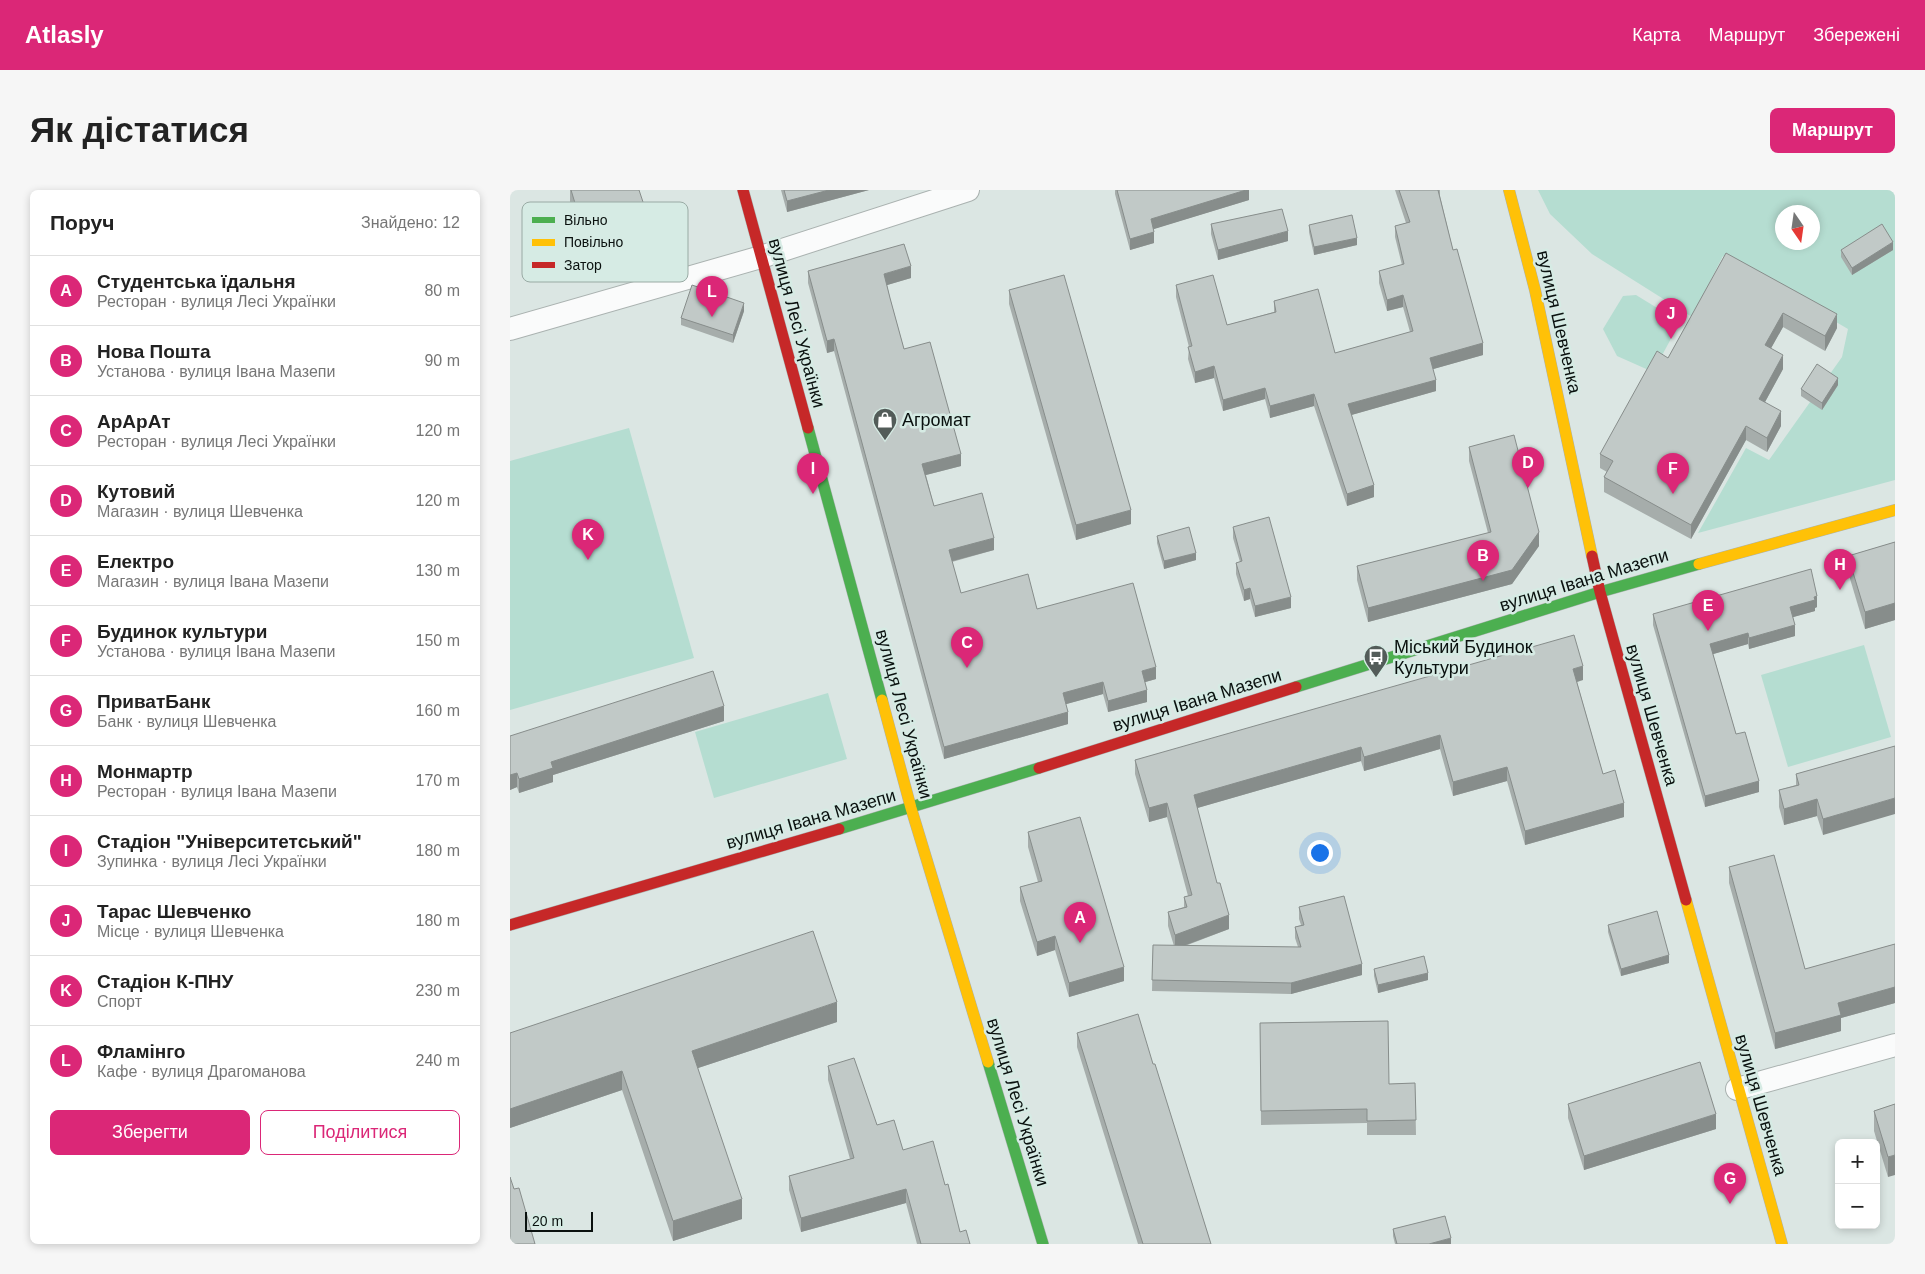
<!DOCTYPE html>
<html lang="uk">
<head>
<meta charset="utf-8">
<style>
	:root { --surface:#fff; --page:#f6f6f6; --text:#222; --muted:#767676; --line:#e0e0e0; --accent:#db2777 }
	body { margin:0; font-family:Helvetica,sans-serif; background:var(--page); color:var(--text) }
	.controls { position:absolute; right:15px; bottom:15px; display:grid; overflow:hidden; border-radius:8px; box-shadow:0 2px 8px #0003 }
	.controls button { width:45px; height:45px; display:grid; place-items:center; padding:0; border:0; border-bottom:1px solid var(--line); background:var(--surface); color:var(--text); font:25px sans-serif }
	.compass { position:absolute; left:1265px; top:15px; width:45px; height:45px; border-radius:50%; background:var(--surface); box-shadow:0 2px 8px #0003; rotate:167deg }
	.scale { position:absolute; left:15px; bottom:12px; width:68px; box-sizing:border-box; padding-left:5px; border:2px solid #0a110f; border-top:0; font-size:14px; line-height:18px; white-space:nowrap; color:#0a110f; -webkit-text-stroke:4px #d6ebe4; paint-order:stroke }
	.you { position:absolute; left:809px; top:662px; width:18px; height:18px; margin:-12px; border:4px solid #fff; border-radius:50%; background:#1a73e8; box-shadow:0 0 0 8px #1a73e833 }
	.badge { display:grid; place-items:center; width:32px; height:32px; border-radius:50%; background:var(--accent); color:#fff; font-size:16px; font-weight:700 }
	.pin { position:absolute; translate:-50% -41px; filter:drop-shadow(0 1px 2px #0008) }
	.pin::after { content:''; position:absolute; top:26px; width:18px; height:15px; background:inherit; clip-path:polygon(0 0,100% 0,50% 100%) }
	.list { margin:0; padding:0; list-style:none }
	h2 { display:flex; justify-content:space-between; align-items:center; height:65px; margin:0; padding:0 20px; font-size:21px }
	h2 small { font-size:16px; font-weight:400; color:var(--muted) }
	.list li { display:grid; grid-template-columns:32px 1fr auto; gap:15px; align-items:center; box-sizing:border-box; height:70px; padding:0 20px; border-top:1px solid var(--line) }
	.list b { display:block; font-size:19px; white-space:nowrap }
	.list p { margin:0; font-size:16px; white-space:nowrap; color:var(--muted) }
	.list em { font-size:16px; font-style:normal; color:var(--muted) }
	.actions { display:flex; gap:10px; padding:15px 20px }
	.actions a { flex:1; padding:11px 0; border:1px solid var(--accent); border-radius:8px; text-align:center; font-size:18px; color:var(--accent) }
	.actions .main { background:var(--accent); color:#fff }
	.map { position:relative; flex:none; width:1385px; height:1054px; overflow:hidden; border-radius:8px }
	header { display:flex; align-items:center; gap:30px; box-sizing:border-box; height:70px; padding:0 25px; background:var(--accent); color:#fff }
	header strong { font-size:24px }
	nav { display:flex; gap:28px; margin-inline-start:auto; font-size:18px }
	.intro { display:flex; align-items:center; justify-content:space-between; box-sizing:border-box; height:120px; padding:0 30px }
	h1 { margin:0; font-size:35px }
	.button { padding:12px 22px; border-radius:8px; background:var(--accent); color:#fff; font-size:18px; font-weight:700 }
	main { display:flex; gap:30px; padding:0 30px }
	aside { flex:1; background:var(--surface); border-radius:8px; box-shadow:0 2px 8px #0003 }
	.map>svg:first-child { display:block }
</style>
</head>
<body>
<header>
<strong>Atlasly</strong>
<nav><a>Карта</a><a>Маршрут</a><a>Збережені</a></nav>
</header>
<div class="intro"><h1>Як дістатися</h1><a class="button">Маршрут</a></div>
<main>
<aside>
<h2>Поруч<small>Знайдено: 12</small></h2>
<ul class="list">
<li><span class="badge">A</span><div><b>Студентська їдальня</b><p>Ресторан · вулиця Лесі Українки</p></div><em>80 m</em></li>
<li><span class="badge">B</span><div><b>Нова Пошта</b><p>Установа · вулиця Івана Мазепи</p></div><em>90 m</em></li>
<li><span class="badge">C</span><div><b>АрАрАт</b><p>Ресторан · вулиця Лесі Українки</p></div><em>120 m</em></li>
<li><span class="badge">D</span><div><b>Кутовий</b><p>Магазин · вулиця Шевченка</p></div><em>120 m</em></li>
<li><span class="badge">E</span><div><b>Електро</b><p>Магазин · вулиця Івана Мазепи</p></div><em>130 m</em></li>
<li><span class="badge">F</span><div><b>Будинок культури</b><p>Установа · вулиця Івана Мазепи</p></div><em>150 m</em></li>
<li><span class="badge">G</span><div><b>ПриватБанк</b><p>Банк · вулиця Шевченка</p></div><em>160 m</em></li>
<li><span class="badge">H</span><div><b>Монмартр</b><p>Ресторан · вулиця Івана Мазепи</p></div><em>170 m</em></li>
<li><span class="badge">I</span><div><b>Стадіон &quot;Університетський&quot;</b><p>Зупинка · вулиця Лесі Українки</p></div><em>180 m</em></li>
<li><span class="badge">J</span><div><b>Тарас Шевченко</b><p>Місце · вулиця Шевченка</p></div><em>180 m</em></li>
<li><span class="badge">K</span><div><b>Стадіон К-ПНУ</b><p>Спорт</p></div><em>230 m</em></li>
<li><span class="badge">L</span><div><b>Фламінго</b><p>Кафе · вулиця Драгоманова</p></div><em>240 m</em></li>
</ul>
<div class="actions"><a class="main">Зберегти</a><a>Поділитися</a></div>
</aside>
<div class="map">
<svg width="1385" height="1054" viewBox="0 0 1385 1054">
	<rect width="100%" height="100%" fill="#dbe6e3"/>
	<g fill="#b5ddd1" fill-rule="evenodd">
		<path d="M 1028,0 L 1385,0 L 1385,290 L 1188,343 L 1236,258 L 1259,270 L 1332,167 L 1338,139 L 1213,66 L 1182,127 L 1082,64 L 1040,24 ZM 1272,22 L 1302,22 L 1302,52 L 1272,52 Z"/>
		<polygon points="1126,105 1170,132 1143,182 1107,166 1093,139 1113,106"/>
		<polygon points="119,238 184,468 0,520 0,271"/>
		<polygon points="1354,455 1381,547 1278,577 1251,485"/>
		<polygon points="318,503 337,569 204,608 185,542"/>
	</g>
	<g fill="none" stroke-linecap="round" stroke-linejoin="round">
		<defs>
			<g id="street">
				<polyline points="0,139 251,67 458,0"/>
				<polyline points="1227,899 1385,855"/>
			</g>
			<g id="fast">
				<polyline points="298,238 372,510"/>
				<polyline points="786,497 1090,402 1189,374"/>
				<polyline points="329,639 529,578"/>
				<polyline points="478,872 533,1054"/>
			</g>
			<g id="slow">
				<polyline points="999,0 1025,100 1082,366"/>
				<polyline points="1189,374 1385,320"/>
				<polyline points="372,510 401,618 478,872"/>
				<polyline points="1176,710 1272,1054"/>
			</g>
			<g id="jam">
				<polyline points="233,0 298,238"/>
				<polyline points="1082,366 1090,402 1176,710"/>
				<polyline points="529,578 786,497"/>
				<polyline points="0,735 329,639"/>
			</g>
		</defs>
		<use href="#street" stroke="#aab2b0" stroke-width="24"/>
		<use href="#fast" stroke="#aab2b0" stroke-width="12"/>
		<use href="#slow" stroke="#aab2b0" stroke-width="12"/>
		<use href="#jam" stroke="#aab2b0" stroke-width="12"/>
		<use href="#street" stroke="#fafbfb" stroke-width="22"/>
		<use href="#fast" stroke="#4caf50" stroke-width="11"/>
		<use href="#slow" stroke="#ffc107" stroke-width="11"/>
		<use href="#jam" stroke="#c62828" stroke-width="11"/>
	</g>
	<g fill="#a6adab">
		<polygon points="60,0 129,0 135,32 72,51 60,12"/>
		<polygon points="271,0 359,0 277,22"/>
		<polygon points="605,0 739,0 739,10 643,39 644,53 620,60 605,4"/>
		<polygon points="885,0 930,0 930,6 943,60 973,165 923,179 926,201 841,225 864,307 837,316 804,216 760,228 755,209 713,221 704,188 685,193 678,169 679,157 666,107 666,95 717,135 764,122 764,111 825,163 900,142 893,117 877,121 869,93 869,81 892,75 885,47 885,36 896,33"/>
		<polygon points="701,34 778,51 708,70 701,44"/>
		<polygon points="799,35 847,55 804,65 799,42"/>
		<polygon points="1331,60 1383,60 1342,85 1331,67"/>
		<polygon points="1216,63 1327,138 1315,161 1273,137 1261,158 1273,179 1255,212 1271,236 1257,262 1236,250 1181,349 1094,302 1094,287 1097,282 1090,278 1090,264 1158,168"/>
		<polygon points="298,81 401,88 377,95 380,108 394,159 451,276 416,285 424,316 484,360 442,372 451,403 527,419 646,489 635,492 637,512 598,522 593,504 556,514 558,534 434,569 324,161 317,163 298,93"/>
		<polygon points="499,100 621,334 566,350 499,114"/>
		<polygon points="234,121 223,153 171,135 171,128"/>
		<polygon points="1328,195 1312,220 1291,206 1291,199"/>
		<polygon points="959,257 1029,356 1002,394 858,432 847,390 847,376 978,343 959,271"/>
		<polygon points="723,337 781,418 745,427 740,409 734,411 726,384 726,373 730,372 723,348"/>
		<polygon points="647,346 686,370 654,379 647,353"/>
		<polygon points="1385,352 1385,430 1355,439 1338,382 1338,366"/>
		<polygon points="1307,417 1305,418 1305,421 1283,427 1285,446 1239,459 1238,454 1203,464 1226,544 1249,602 1195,617 1143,435 1143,424"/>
		<polygon points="1073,490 1067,492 1093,584 1114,627 1015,655 997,591 943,606 930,559 854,581 851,571 687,618 719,739 675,756 788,757 785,748 785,737 791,735 789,729 789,717 852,785 781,804 642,801 643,755 664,756 658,736 658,722 674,717 674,707 678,706 657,627 639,632 625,584 625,570"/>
		<polygon points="214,531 43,585 43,592 9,603 7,597 0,600 0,546"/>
		<polygon points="1385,556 1313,645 1307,626 1274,635 1269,617 1269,600 1286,595 1286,584"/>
		<polygon points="518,642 614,791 559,807 545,760 527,766 510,711 510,697 528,692 518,657"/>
		<polygon points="1219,677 1295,779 1385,754 1385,813 1331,828 1331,841 1265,859 1219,693"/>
		<polygon points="1098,735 1159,773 1111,786 1098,742"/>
		<polygon points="864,779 918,790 868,803 864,786"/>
		<polygon points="327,832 188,878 232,1029 163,1051 112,900 0,938 0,843"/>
		<polygon points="750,833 879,894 905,893 906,945 857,945 857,933 751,935"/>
		<polygon points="567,843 643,874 701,1054 628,1054 567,857"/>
		<polygon points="318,876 367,935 393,960 435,995 450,1042 460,1054 407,1054 396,1013 291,1042 279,1000 279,986 340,969 318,890"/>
		<polygon points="1058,914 1206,939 1074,980 1058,928"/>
		<polygon points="1385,914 1378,987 1364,941 1364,921"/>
		<polygon points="883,1039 941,1054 885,1054 883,1046"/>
	</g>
	<g fill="#878d8b">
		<polygon points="319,0 359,0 277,22 277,11"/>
		<polygon points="736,0 739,0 739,10 641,40 641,29"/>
		<polygon points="135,18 135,32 72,51 72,36"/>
		<polygon points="778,41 778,51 708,70 708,60"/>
		<polygon points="644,42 644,53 620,60 620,49"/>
		<polygon points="847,48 847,55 804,65 804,57"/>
		<polygon points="1383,52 1383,60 1342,85 1342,78"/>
		<polygon points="401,76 401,88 374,96 374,84"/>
		<polygon points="893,105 893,117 877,121 877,110"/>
		<polygon points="234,113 234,121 223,153 223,145"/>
		<polygon points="1273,123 1273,137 1255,169 1255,155"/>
		<polygon points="1327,124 1327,138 1315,161 1315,146"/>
		<polygon points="324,149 324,161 317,163 317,151"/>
		<polygon points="973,153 973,165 920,180 920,168"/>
		<polygon points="1273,165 1273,179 1249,223 1249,209"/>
		<polygon points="704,176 704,188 685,193 685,182"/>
		<polygon points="1328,188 1328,195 1312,220 1312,213"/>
		<polygon points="926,190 926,201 838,226 838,214"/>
		<polygon points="755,198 755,209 713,221 713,210"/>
		<polygon points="804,204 804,216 760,228 760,216"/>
		<polygon points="1271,221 1271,236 1257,262 1257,248"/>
		<polygon points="1236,236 1236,250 1181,349 1181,335"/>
		<polygon points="451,264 451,276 412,286 412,274"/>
		<polygon points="864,295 864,307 837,316 837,304"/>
		<polygon points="621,320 621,334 566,350 566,335"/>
		<polygon points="1029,342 1029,356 1002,394 858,432 858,418"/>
		<polygon points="484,348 484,360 439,372 439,360"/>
		<polygon points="686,363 686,370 654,379 654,371"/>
		<polygon points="740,398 740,409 734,411 734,400"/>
		<polygon points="1307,406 1307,417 1305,418 1305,421 1280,428 1280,417"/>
		<polygon points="781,407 781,418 745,427 745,416"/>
		<polygon points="1385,413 1385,430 1355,439 1355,422"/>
		<polygon points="1285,435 1285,446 1239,459 1239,448"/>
		<polygon points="1238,443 1238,454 1200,465 1200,454"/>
		<polygon points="1073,476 1073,490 1063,493 1063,479"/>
		<polygon points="646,477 646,489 632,493 632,481"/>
		<polygon points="593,492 593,504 553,515 553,503"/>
		<polygon points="637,500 637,512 598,522 598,511"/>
		<polygon points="214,516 214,531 43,585 43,592 9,603 9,589 41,572"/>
		<polygon points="558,522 558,534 434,569 434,557"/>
		<polygon points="930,545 930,559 854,581 854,567"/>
		<polygon points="851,557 851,571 684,619 684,605"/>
		<polygon points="997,577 997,591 943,606 943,592"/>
		<polygon points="7,583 7,597 0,600 0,585"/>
		<polygon points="1249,591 1249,602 1195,617 1195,606"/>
		<polygon points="1385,608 1385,624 1313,645 1313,629"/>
		<polygon points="1307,609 1307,626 1274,635 1274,619"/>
		<polygon points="657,613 657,627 639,632 639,618"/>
		<polygon points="1114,613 1114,627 1015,655 1015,641"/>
		<polygon points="719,725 719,739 665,759 665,745"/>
		<polygon points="545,746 545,760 527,766 527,752"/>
		<polygon points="1159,765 1159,773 1111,786 1111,779"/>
		<polygon points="852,774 852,785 781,804 781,793"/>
		<polygon points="614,777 614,791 559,807 559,793"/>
		<polygon points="918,783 918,790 868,803 868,795"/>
		<polygon points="1385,797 1385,813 1331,828 1331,841 1265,859 1265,843 1328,813"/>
		<polygon points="327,812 327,832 182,880 182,861"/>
		<polygon points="112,881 112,900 0,938 0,919"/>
		<polygon points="1206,924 1206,939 1074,980 1074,966"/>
		<polygon points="1385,965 1385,985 1378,987 1378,967"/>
		<polygon points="396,999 396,1013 291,1042 291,1028"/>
		<polygon points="232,1009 232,1029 163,1051 163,1031"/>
		<polygon points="941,1048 941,1054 919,1054"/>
	</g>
	<g fill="#c1c9c7" stroke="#878d8b">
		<polygon points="61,0 129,0 135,18 72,36"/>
		<polygon points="274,0 319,0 277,11"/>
		<polygon points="607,0 736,0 641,29 644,42 620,49"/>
		<polygon points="889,0 928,0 943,60 947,59 973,153 920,168 926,190 838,214 864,295 837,304 804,204 760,216 755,198 713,210 704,176 685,182 678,157 682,156 666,95 703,85 717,135 766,122 764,111 808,99 825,163 903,141 893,105 877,110 869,81 894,74 885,36 900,32"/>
		<polygon points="772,19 778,41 708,60 701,34"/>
		<polygon points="842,25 847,48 804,57 799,35"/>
		<polygon points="1372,34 1383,52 1342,78 1331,60"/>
		<polygon points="394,54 401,76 374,84 380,108 394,159 420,152 451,264 412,274 424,316 472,303 484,348 439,360 451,403 518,384 527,419 623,393 646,477 632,481 637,500 598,511 593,492 553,503 558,522 434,557 324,149 317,151 298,81"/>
		<polygon points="1216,63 1327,124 1315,146 1273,123 1255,155 1273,165 1249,209 1271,221 1257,248 1236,236 1181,335 1094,287 1103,271 1090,264 1147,161 1158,168"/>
		<polygon points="554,85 621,320 566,335 499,100"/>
		<polygon points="182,95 234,113 223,145 171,128"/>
		<polygon points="1307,174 1328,188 1312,213 1291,199"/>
		<polygon points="1004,245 1029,342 1002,380 858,418 847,376 981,342 959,257"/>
		<polygon points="759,327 781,407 745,416 740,398 734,400 726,373 732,371 723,337"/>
		<polygon points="679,337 686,363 654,371 647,346"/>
		<polygon points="1385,352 1385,413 1355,422 1338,366"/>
		<polygon points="1301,379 1307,406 1304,407 1305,410 1280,417 1285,435 1239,448 1238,443 1200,454 1226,544 1235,542 1249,591 1195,606 1143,424"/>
		<polygon points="1064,445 1073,476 1063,479 1093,584 1105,580 1114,613 1015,641 997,577 943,592 930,545 854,567 851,557 684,605 707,693 710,693 719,725 665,745 658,722 677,717 674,707 682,705 657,613 639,618 625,570"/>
		<polygon points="203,481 214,516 41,572 43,578 9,589 7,583 0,585 0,546"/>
		<polygon points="1385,556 1385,608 1313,629 1307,609 1274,619 1269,600 1289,595 1286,584"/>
		<polygon points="570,627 614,777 559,793 545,746 527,752 510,697 532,691 518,642"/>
		<polygon points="1264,665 1295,779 1385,754 1385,797 1328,813 1331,825 1265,843 1219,677"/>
		<polygon points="834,706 852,774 781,793 642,790 643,755 791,757 785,737 794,735 789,717"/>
		<polygon points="1147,721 1159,765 1111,779 1098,735"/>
		<polygon points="303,741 327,812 182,861 232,1009 163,1031 112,881 0,919 0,843"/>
		<polygon points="914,766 918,783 868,795 864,779"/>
		<polygon points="628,824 643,874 645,874 701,1054 633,1054 567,843"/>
		<polygon points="878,831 879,894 905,893 906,930 857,931 857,919 751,921 750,833"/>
		<polygon points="344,868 367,935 384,930 393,960 423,951 435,995 438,994 450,1042 456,1040 460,1054 411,1054 396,999 291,1028 279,986 344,968 318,876"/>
		<polygon points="1190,872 1206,924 1074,966 1058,914"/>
		<polygon points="1385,914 1385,965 1378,967 1364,921"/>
		<polygon points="0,987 4,999 9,998 25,1054 0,1054"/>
		<polygon points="935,1026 941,1048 919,1054 887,1054 883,1039"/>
	</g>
	<defs>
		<symbol id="shop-pin" viewBox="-11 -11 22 30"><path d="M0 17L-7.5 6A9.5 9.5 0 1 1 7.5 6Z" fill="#535c59" stroke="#d6ebe4"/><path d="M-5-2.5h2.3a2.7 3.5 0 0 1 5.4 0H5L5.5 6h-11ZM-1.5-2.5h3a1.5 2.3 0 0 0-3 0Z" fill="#fff"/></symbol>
		<symbol id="bus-pin" viewBox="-11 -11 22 30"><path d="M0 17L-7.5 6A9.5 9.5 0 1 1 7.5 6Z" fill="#535c59" stroke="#d6ebe4"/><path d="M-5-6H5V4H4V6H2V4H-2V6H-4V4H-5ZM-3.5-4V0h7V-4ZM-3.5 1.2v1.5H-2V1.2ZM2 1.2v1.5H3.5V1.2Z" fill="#fff"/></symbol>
	</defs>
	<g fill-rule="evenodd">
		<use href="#shop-pin" x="361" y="216" width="28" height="38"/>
		<use href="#bus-pin" x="852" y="453" width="28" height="38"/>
	</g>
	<g text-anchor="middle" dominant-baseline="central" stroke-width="5" stroke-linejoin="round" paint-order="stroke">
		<g font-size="18" fill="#0a110f" stroke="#d6ebe4">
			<text transform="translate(1049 132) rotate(77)">вулиця Шевченка</text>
			<text transform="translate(287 133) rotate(75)">вулиця Лесі Українки</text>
			<text transform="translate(1074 390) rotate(-17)">вулиця Івана Мазепи</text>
			<text transform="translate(687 510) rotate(-17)">вулиця Івана Мазепи</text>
			<text transform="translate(394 524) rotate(75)">вулиця Лесі Українки</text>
			<text transform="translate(1142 525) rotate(74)">вулиця Шевченка</text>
			<text transform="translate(301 629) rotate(-16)">вулиця Івана Мазепи</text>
			<text transform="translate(508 912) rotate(73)">вулиця Лесі Українки</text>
			<text transform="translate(1251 915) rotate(74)">вулиця Шевченка</text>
		</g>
		<g font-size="18" fill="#0a110f" stroke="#d6ebe4" text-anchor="start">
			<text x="392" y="230">Агромат</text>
			<text x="884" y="457">Міський Будинок<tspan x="884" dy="21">Культури</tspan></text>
		</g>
	</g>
	<rect x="12" y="12" width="166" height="80" rx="8" fill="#d6ebe4" stroke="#99aaa4" stroke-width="1"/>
	<rect x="22" y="27" width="23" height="6" fill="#4caf50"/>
	<rect x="22" y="49" width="23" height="7" fill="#ffc107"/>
	<rect x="22" y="72" width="23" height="6" fill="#c62828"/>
	<g font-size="14" fill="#0a110f">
		<text x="54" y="35">Вільно</text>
		<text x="54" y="57">Повільно</text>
		<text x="54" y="80">Затор</text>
	</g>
</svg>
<div class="controls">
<button>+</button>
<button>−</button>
</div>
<svg class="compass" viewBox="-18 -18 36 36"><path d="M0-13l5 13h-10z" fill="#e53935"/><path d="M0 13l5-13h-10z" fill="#767676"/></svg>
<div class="scale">20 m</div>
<div class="you"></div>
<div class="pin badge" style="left:570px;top:753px">A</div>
<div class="pin badge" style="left:973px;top:391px">B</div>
<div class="pin badge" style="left:457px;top:478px">C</div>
<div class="pin badge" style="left:1018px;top:298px">D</div>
<div class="pin badge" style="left:1198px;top:441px">E</div>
<div class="pin badge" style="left:1163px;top:304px">F</div>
<div class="pin badge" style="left:1220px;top:1014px">G</div>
<div class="pin badge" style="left:1330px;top:400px">H</div>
<div class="pin badge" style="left:303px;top:304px">I</div>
<div class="pin badge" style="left:1161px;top:149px">J</div>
<div class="pin badge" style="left:78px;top:370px">K</div>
<div class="pin badge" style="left:202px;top:127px">L</div>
</div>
</main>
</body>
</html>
